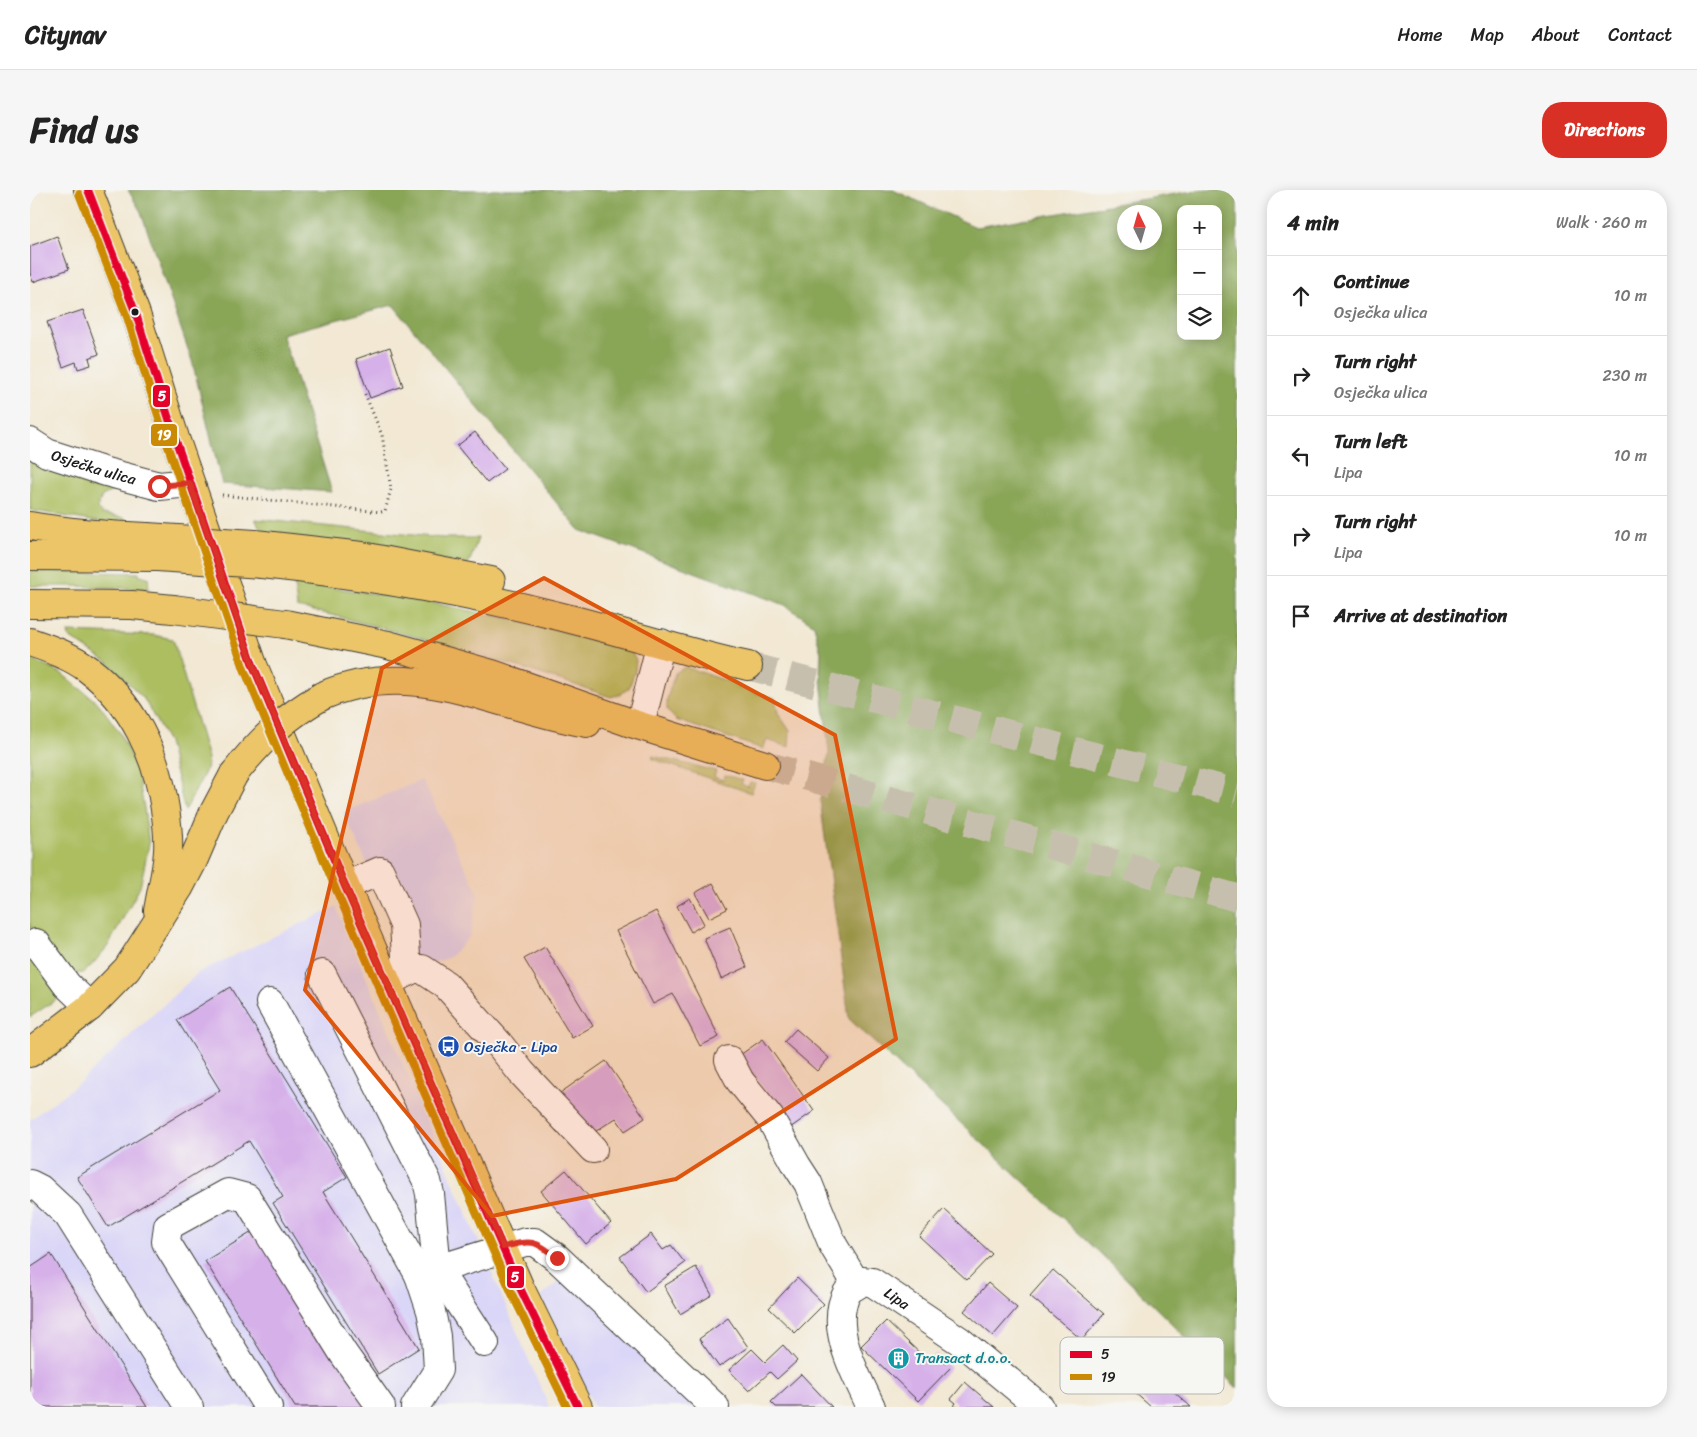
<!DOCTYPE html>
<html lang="en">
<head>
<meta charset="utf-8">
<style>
	:root { --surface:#fff; --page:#f6f6f6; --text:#222; --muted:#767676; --line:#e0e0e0; --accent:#d93025 }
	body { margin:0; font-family:Sriracha,sans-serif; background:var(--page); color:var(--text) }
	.controls { position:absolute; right:15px; top:15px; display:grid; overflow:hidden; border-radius:10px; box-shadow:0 2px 12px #0003 }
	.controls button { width:45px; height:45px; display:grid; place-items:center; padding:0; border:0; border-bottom:1px solid var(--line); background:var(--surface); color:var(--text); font:25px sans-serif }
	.compass { position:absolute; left:1087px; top:15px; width:45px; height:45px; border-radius:50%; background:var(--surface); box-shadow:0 2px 12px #0003; rotate:355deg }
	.stop { position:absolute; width:15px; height:15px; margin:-11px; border:4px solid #d93025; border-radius:50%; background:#fff }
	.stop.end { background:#d93025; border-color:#fff; box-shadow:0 1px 5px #0008 }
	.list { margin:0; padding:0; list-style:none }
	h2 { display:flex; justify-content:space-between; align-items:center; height:65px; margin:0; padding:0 20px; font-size:21px }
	h2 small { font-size:16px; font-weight:400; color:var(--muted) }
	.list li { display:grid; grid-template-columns:32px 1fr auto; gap:15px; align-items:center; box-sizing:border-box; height:80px; padding:0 20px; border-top:1px solid var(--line) }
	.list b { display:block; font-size:19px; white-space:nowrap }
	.list p { margin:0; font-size:16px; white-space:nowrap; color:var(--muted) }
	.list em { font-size:16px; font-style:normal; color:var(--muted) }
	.icon { flex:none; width:28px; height:28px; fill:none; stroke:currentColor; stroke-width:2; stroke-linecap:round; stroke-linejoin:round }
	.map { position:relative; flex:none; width:1207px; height:1217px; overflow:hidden; border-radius:20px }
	header { display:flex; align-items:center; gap:30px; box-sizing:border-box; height:70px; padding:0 25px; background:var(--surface); border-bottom:1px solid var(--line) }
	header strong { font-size:24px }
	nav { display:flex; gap:28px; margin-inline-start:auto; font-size:18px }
	.intro { display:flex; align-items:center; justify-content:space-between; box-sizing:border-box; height:120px; padding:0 30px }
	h1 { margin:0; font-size:35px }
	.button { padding:12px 22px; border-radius:20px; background:var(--accent); color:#fff; font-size:18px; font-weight:700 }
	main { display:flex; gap:30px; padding:0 30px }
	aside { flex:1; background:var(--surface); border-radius:20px; box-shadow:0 2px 12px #0003 }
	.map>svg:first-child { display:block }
</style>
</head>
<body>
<header>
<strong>Citynav</strong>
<nav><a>Home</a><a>Map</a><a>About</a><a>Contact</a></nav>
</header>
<div class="intro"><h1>Find us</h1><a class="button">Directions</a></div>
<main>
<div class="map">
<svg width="1207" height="1217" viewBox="0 0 1207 1217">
	<rect width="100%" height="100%" fill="#f6f6f2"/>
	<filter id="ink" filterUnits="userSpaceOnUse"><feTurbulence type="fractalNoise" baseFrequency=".02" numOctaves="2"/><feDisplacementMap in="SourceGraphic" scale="10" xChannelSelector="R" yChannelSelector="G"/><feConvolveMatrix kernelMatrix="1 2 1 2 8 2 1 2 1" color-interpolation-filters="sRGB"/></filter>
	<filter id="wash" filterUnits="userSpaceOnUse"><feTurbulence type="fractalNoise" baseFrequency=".0096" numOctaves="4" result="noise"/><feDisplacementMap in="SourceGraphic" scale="20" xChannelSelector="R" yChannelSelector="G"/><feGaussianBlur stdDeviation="1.12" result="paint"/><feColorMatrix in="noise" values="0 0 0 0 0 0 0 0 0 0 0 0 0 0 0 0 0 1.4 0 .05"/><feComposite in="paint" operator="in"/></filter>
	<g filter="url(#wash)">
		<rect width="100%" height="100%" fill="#f2e8d3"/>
		<g fill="#dad6f7">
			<polygon points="392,590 448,703 440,746 420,767 387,779 313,622"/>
			<polygon points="306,717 519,1217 0,1217 0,930 50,892 169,782"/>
			<polygon points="545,1077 689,1217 564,1217 511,1107"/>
		</g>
		<g fill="#acbe61" stroke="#646d3e">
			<polygon points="0,264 87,299 72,306 67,318 72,324 95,328 95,334 61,331 0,320"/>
			<polygon points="225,329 413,348 448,348 441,368 437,375 233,343"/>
			<polygon points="0,381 109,383 109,386 118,387 119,399 42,396 0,396"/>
			<path d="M 264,392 L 393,411 L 509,435 L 600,460 L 606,470 L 605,481 L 599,498 L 591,504 L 581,507 C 478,472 373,441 267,417 Z"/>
			<polygon points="38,442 123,445 143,449 178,568 176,580 155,621 138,552 114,509 80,474 39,447"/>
			<polygon points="0,469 31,483 69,514 90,543 107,580 114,618 119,654 110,697 78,756 62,775 53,783 42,784 31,774 3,737 0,739"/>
			<polygon points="655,477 710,495 708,498 745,508 748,523 760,541 759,557 737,550 733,559 646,530 637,520 637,509 645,483"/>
			<polygon points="622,566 686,581 684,587 693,590 695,585 713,590 711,594 718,597 720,592 725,593 721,603 623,569"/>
			<polygon points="0,760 27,800 27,809 0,827"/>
		</g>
		<path fill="#89a557" stroke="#52603a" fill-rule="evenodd" d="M 98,0 L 863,0 L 946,37 L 1169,0 L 1207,0 L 1207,1198 L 1069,1062 L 819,829 L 790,610 L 799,562 L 790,481 L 791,463 L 784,435 L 755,415 L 549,340 L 363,115 L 252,144 L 302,302 L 192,294 L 162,171 L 111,22 ZM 1151,19 L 1188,19 L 1188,146 L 1151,146 ZM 1094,22 L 1124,22 L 1124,52 L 1094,52 Z"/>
		<g id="blocks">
			<g fill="#d6b0e9">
				<polygon points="27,46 39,79 3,92 0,83 0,56"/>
				<polygon points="53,120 69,164 59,168 61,175 48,179 46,172 33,177 17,132"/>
				<polygon points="360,157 373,196 340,208 326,169"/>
				<polygon points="445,242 475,279 457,293 427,256"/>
				<polygon points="683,693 697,719 679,728 665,703"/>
				<polygon points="660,708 674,734 661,742 647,716"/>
				<polygon points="626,721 689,847 670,856 643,804 623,814 586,741"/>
				<polygon points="700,737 717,777 691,789 674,748"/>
				<polygon points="515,757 563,836 542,848 494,769"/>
				<polygon points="200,797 317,987 293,1002 389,1158 348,1184 243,1013 253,1007 219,951 78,1037 47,987 190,900 147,830"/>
				<polygon points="766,839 799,868 787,881 754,852"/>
				<polygon points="733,849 784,921 760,938 710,865"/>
				<polygon points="576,871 615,928 595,941 586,928 560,945 530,903"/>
				<polygon points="536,980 581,1033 556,1054 511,1001"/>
				<polygon points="914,1019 962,1064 937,1090 889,1046"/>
				<polygon points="227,1039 337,1217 265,1217 175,1071"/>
				<polygon points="621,1044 633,1060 641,1055 655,1073 616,1102 590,1067"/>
				<polygon points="21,1064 117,1217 0,1217 0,1078"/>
				<polygon points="666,1077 682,1105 650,1124 634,1096"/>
				<polygon points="1023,1080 1074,1124 1052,1150 1000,1106"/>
				<polygon points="767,1088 794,1114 765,1143 739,1118"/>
				<polygon points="958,1093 987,1118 963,1146 934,1121"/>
				<polygon points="698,1128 718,1157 689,1177 669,1149"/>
				<polygon points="856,1131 899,1172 906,1164 920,1178 888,1211 831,1156"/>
				<polygon points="753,1155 767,1171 747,1189 740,1182 719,1201 699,1180 722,1159 735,1172"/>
				<polygon points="1122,1182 1161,1217 1121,1217 1104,1202"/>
				<polygon points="771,1184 802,1217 746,1217 741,1212"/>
				<polygon points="935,1192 964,1217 923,1217 926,1213 921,1209"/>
			</g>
		</g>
	</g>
	<g filter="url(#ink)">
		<use href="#blocks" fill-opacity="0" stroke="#3c3b37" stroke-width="1"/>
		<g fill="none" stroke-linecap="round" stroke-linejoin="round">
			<g stroke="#c7bfae" stroke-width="28" stroke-dasharray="28 14" stroke-linecap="butt">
				<polyline points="718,476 1207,603"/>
				<polyline points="735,575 1207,708"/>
			</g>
			<defs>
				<g id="minor">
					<path id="s1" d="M 0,252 L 17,263 L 76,282 L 129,296 L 160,293"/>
					<polyline points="610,535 631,453"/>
					<polyline points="315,696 350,681 374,735 377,782"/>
					<polyline points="6,753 37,795 60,817"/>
					<polyline points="292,784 397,991 400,1004 407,1079 455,1153"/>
					<polyline points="358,792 383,779 392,779 416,795 469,854 491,882 563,959"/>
					<polyline points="240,813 389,1085 495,1052 505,1052 527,1068 685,1217"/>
					<polyline points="699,870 710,891 740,928 767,976 778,993 803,1055 827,1095"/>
					<polyline points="0,994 10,999 38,1025 159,1217"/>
					<polyline points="238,1217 136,1052 138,1036 198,1003 217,1008 313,1163 351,1217"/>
					<polyline points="385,1217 408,1180 406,1146 401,1121 389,1085"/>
					<path id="s2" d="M 841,1217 C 827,1186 798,1138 817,1103 C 820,1098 828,1095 832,1091 L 842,1092 L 930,1151 L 1010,1217"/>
				</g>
				<polyline id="major" points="58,0 106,124 145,248 223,475 315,696 490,1098 548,1217"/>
				<g id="highway">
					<path d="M 0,336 C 39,343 78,345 117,347"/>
					<polyline points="225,354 332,366 461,391"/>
					<polyline points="0,366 127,367"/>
					<path d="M 232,374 C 328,384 423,400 516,423 C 584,439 650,461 718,476"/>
					<polyline points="0,414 102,415 143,419"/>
					<polyline points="255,434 358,455 462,484 604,534 735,575"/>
					<path d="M 0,452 C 20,459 41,466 58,479 C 103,513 127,565 135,619 C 137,632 139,647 138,661 C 137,681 131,701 128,721"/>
					<path d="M 292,506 C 386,465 465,518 557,533"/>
					<polyline points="0,863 60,817 97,779 149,698 163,671 184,622 204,584"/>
				</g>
			</defs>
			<use href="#minor" stroke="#3c3b37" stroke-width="30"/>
			<use href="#major" stroke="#3c3b37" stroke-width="30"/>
			<use href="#highway" stroke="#3c3b37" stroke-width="30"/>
			<polyline stroke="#3c3b37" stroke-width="3" stroke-dasharray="1 4" stroke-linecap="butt" points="192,305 351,322 355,321 361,299 352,245 335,204"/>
			<use href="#minor" stroke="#fff" stroke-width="28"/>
			<use href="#major" stroke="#ecc569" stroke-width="28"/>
			<use href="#highway" stroke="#ecc569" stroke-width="28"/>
			<defs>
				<g id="highway-bridge">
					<polyline points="117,347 225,354"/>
					<polyline points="127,367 232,374"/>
					<polyline points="143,419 255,434"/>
					<path d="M 204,584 C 230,550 254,528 292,506"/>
				</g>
			</defs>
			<use href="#highway-bridge" stroke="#3c3b37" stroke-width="30" stroke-linecap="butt"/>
			<use href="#highway-bridge" stroke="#ecc569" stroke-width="28"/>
			<defs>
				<polyline id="bus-1" points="58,0 106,124 145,248 223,475 315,696 490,1098 548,1217"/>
				<polyline id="bus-2" points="49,4 97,127 136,251 214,479 306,700 481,1102 537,1217"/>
			</defs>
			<use href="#bus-1" stroke="#f6f6f2" stroke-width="11"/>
			<use href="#bus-2" stroke="#f6f6f2" stroke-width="11"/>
			<use href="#bus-1" stroke="#e4002b" stroke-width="8"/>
			<use href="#bus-2" stroke="#cb8a06" stroke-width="8"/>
		</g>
	</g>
	<g fill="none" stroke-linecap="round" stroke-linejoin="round" filter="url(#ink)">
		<path stroke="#d93025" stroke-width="6" d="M 129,296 L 160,293 L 223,475 L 315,696 L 473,1057 C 502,1050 504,1049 527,1068"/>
	</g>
	<path fill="#de560d" fill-opacity="0.2" stroke="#de560d" stroke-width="4" stroke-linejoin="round" d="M 514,388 L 805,545 L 866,849 L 646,989 L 462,1026 L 275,800 L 352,478 Z"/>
	<defs>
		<symbol id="bus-disc" viewBox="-11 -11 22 22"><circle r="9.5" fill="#1a4fb4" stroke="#f6f6f2"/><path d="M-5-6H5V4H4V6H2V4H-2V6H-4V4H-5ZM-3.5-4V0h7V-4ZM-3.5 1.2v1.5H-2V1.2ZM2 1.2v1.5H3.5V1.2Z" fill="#fff"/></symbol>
		<symbol id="building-disc" viewBox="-11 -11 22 22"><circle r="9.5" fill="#0f9aa8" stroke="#f6f6f2"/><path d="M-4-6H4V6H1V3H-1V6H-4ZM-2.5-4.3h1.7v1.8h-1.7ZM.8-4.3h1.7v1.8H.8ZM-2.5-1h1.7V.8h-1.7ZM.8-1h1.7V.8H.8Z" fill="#fff"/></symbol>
	</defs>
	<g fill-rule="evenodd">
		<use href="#bus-disc" x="406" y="844" width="25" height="25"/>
		<use href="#building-disc" x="856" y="1156" width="25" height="25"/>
	</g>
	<circle fill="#1c1c1c" stroke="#f6f6f2" stroke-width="2" cx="105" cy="122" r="4.5"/>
	<g text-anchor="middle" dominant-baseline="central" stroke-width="4" stroke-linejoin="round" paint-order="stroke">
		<g font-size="15" fill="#1c1c1c" stroke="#f6f6f2">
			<text stroke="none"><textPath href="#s1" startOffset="69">Osječka ulica</textPath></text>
			<text stroke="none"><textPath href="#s2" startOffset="180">Lipa</textPath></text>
		</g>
		<g font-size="15" fill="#164399" stroke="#f6f6f2" text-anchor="start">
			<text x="434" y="857">Osječka - Lipa</text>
		</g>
		<g font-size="15" fill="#0d838f" stroke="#f6f6f2" text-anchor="start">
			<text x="885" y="1168">Transact d.o.o.</text>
		</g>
	</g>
	<rect x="1030" y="1147" width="164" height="57" rx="8" fill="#f6f6f2" stroke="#b5b5b2" stroke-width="1"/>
	<rect x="1040" y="1161" width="22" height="7" fill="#e4002b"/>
	<rect x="1040" y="1184" width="22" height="6" fill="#cb8a06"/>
	<g font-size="14" fill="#1c1c1c">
		<text x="1071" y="1169">5</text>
		<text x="1071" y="1192">19</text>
	</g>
	<g stroke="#f6f6f2" stroke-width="2">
		<rect x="122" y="194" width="19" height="24" rx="5" fill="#e4002b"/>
		<rect x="120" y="233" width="28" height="24" rx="5" fill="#cb8a06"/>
		<rect x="476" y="1075" width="19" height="24" rx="5" fill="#e4002b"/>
	</g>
	<g font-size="14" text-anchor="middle" font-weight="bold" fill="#fff">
		<text x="132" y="211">5</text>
		<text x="134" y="250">19</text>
		<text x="485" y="1092">5</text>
	</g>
</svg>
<div class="controls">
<button>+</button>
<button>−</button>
<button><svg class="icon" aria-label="layers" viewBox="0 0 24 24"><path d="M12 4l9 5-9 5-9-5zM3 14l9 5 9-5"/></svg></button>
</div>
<svg class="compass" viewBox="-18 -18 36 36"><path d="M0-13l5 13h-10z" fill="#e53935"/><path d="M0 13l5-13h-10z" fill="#767676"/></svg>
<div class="stop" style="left:129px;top:296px"></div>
<div class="stop end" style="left:527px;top:1068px"></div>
</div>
<aside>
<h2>4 min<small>Walk · 260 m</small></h2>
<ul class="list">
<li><svg class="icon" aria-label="ahead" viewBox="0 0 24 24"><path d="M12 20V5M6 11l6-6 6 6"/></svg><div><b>Continue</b><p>Osječka ulica</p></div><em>10 m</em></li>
<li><svg class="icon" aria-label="right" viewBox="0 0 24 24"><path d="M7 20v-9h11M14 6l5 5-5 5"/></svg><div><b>Turn right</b><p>Osječka ulica</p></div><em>230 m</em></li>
<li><svg class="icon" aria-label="left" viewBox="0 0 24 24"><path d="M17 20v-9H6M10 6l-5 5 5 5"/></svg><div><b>Turn left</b><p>Lipa</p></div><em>10 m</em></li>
<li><svg class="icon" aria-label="right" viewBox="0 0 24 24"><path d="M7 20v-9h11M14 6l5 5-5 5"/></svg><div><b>Turn right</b><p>Lipa</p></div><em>10 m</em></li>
<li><svg class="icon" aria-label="arrive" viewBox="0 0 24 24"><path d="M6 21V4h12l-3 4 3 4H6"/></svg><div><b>Arrive at destination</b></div></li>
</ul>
</aside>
</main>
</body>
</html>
